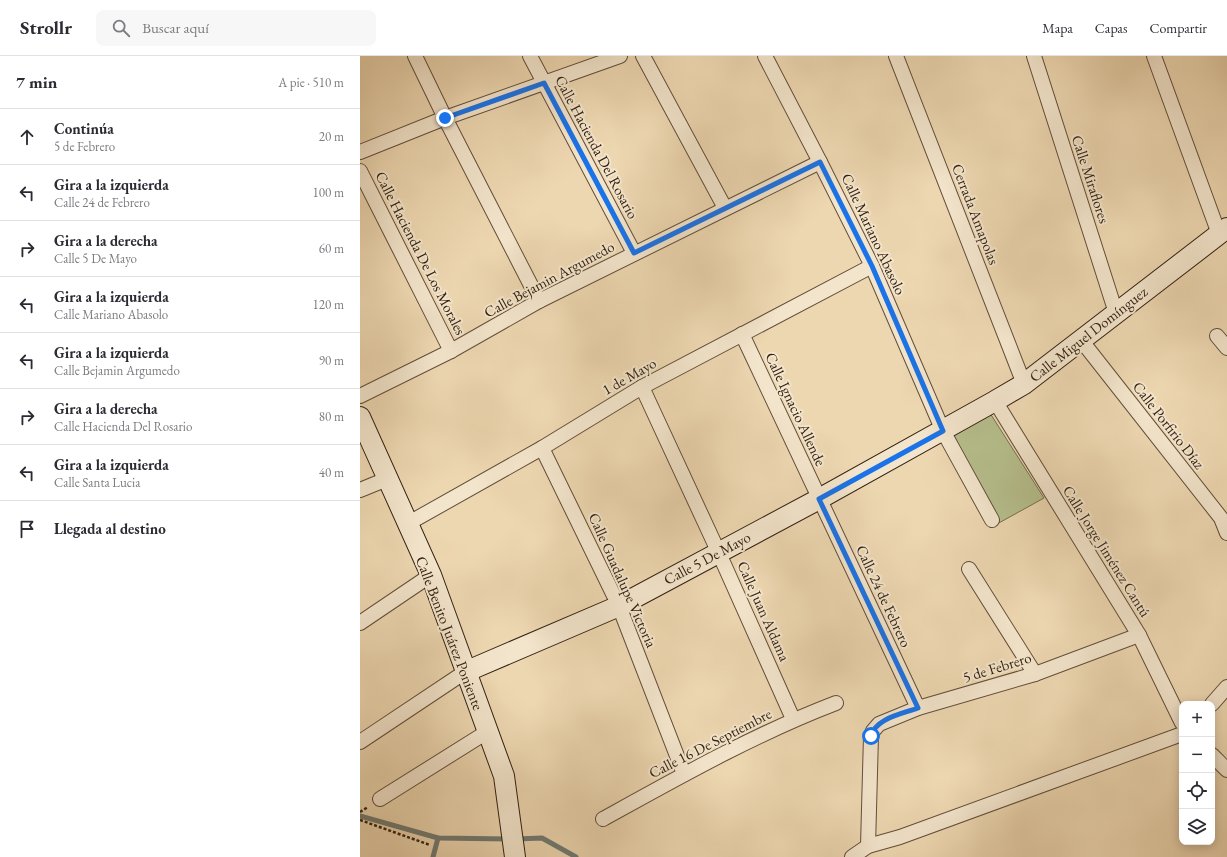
<!DOCTYPE html>
<html lang="es">
<head>
<meta charset="utf-8">
<style>
	:root { --surface:#fff; --page:#f7f7f7; --text:#2b2b33; --muted:#7c7c81; --line:#e1e1e2 }
	body { margin:0; font-family:"EB Garamond",serif; background:var(--page); color:var(--text) }
	.controls { position:absolute; right:12px; bottom:12px; display:grid; overflow:hidden; border-radius:8px; box-shadow:0 2px 10px #0003 }
	.controls button { width:36px; height:36px; display:grid; place-items:center; padding:0; border:0; border-bottom:1px solid var(--line); background:var(--surface); color:var(--text); font:20px sans-serif }
	.stop { position:absolute; width:12px; height:12px; margin:-9px; border:3px solid #1a73e8; border-radius:50%; background:#fff }
	.stop.end { background:#1a73e8; border-color:#fff; box-shadow:0 1px 4px #0008 }
	.list { margin:0; padding:0; list-style:none }
	h2 { display:flex; justify-content:space-between; align-items:center; height:52px; margin:0; padding:0 16px; font-size:17px }
	h2 small { font-size:13px; font-weight:400; color:var(--muted) }
	.list li { display:grid; grid-template-columns:26px 1fr auto; gap:12px; align-items:center; box-sizing:border-box; height:56px; padding:0 16px; border-top:1px solid var(--line) }
	.list b { display:block; font-size:15px; white-space:nowrap }
	.list p { margin:0; font-size:13px; white-space:nowrap; color:var(--muted) }
	.list em { font-size:13px; font-style:normal; color:var(--muted) }
	.icon { flex:none; width:22px; height:22px; fill:none; stroke:currentColor; stroke-width:2; stroke-linecap:round; stroke-linejoin:round }
	.map { position:relative; flex:none; width:867px; height:801px; overflow:hidden }
	header { display:flex; align-items:center; gap:24px; box-sizing:border-box; height:56px; padding:0 20px; background:var(--surface); border-bottom:1px solid var(--line) }
	header strong { font-size:19px }
	nav { display:flex; gap:22px; margin-inline-start:auto; font-size:14px }
	.search { width:280px; height:36px; background:var(--page); display:flex; align-items:center; gap:10px; box-sizing:border-box; padding:0 14px; border-radius:8px; color:var(--muted); font-size:15px }
	main { display:flex }
	aside { flex:1; background:var(--surface) }
	.map>svg:first-child { display:block }
</style>
</head>
<body>
<header>
<strong>Strollr</strong>
<div class="search"><svg class="icon" aria-label="search" viewBox="0 0 24 24"><circle cx="10" cy="10" r="6"/><path d="M15 15l6 6"/></svg>Buscar aquí</div>
<nav><a>Mapa</a><a>Capas</a><a>Compartir</a></nav>
</header>
<main>
<aside>
<h2>7 min<small>A pie · 510 m</small></h2>
<ul class="list">
<li><svg class="icon" aria-label="ahead" viewBox="0 0 24 24"><path d="M12 20V5M6 11l6-6 6 6"/></svg><div><b>Continúa</b><p>5 de Febrero</p></div><em>20 m</em></li>
<li><svg class="icon" aria-label="left" viewBox="0 0 24 24"><path d="M17 20v-9H6M10 6l-5 5 5 5"/></svg><div><b>Gira a la izquierda</b><p>Calle 24 de Febrero</p></div><em>100 m</em></li>
<li><svg class="icon" aria-label="right" viewBox="0 0 24 24"><path d="M7 20v-9h11M14 6l5 5-5 5"/></svg><div><b>Gira a la derecha</b><p>Calle 5 De Mayo</p></div><em>60 m</em></li>
<li><svg class="icon" aria-label="left" viewBox="0 0 24 24"><path d="M17 20v-9H6M10 6l-5 5 5 5"/></svg><div><b>Gira a la izquierda</b><p>Calle Mariano Abasolo</p></div><em>120 m</em></li>
<li><svg class="icon" aria-label="left" viewBox="0 0 24 24"><path d="M17 20v-9H6M10 6l-5 5 5 5"/></svg><div><b>Gira a la izquierda</b><p>Calle Bejamin Argumedo</p></div><em>90 m</em></li>
<li><svg class="icon" aria-label="right" viewBox="0 0 24 24"><path d="M7 20v-9h11M14 6l5 5-5 5"/></svg><div><b>Gira a la derecha</b><p>Calle Hacienda Del Rosario</p></div><em>80 m</em></li>
<li><svg class="icon" aria-label="left" viewBox="0 0 24 24"><path d="M17 20v-9H6M10 6l-5 5 5 5"/></svg><div><b>Gira a la izquierda</b><p>Calle Santa Lucia</p></div><em>40 m</em></li>
<li><svg class="icon" aria-label="arrive" viewBox="0 0 24 24"><path d="M6 21V4h12l-3 4 3 4H6"/></svg><div><b>Llegada al destino</b></div></li>
</ul>
</aside>
<div class="map">
<svg width="867" height="801" viewBox="0 0 867 801">
	<rect width="100%" height="100%" fill="#edd7b1"/>
	<filter id="stains"><feTurbulence type="fractalNoise" baseFrequency=".005" numOctaves="4"/><feColorMatrix values="0 0 0 0 .2 0 0 0 0 .09 0 0 0 0 .02 0 0 0 .5 -.17"/></filter>
	<radialGradient id="worn" r=".72"><stop offset=".6" stop-color="#630" stop-opacity="0"/><stop offset="1" stop-color="#630" stop-opacity=".3"/></radialGradient>
	<polygon fill="#b6bf8d" stroke="#747050" points="628,354 684,442 637,468 593,377"/>
	<g fill="none" stroke-linecap="round" stroke-linejoin="round">
		<g stroke="#717b74" stroke-width="5">
			<polyline points="0,760 78,782 148,783"/>
			<polyline points="156,783 182,782 216,801"/>
			<polyline points="73,801 78,782"/>
		</g>
		<defs>
			<g id="street">
				<polyline points="55,0 85,62 179,245"/>
				<polyline points="170,0 274,197"/>
				<polyline points="283,0 365,152"/>
				<polyline points="405,0 460,106 512,210 583,375 632,464"/>
				<polyline points="536,0 664,328"/>
				<polyline points="674,0 756,257"/>
				<polyline points="794,0 859,178"/>
				<polyline points="0,96 85,62 260,0"/>
				<polyline points="0,115 91,295"/>
				<polyline points="382,278 558,652"/>
				<polyline points="857,280 867,292"/>
				<polyline points="721,284 861,462 867,477"/>
				<polyline points="282,331 358,495 433,663"/>
				<polyline points="0,340 91,295 179,245 460,106"/>
				<polyline points="635,345 779,579 822,667"/>
				<polyline points="182,392 259,550 324,718"/>
				<polyline points="0,434 27,423"/>
				<polyline points="47,468 182,392 282,331 512,210"/>
				<polyline points="609,513 675,618"/>
				<polyline points="0,567 71,519"/>
				<polyline points="852,648 867,631"/>
				<polyline points="0,686 105,616"/>
				<polyline points="852,699 867,714"/>
				<polyline points="20,743 127,676"/>
				<path d="M 243,763 C 319,721 395,678 476,647"/>
				<polyline points="508,790 511,680 513,675 519,668 558,652 675,618 779,579"/>
				<polyline points="492,801 508,790 540,781 822,678"/>
			</g>
			<g id="secondary">
				<polyline points="0,361 71,519 144,720 155,801"/>
				<polyline points="105,616 259,550 459,443 635,345 664,328 867,172"/>
			</g>
		</defs>
		<use href="#street" stroke="#624e3a" stroke-width="16"/>
		<use href="#secondary" stroke="#332112" stroke-width="22"/>
		<g stroke="#332112" stroke-width="2.5" stroke-dasharray="3 2" stroke-linecap="butt">
			<polyline points="0,756 8,751"/>
			<polyline points="0,764 70,789"/>
		</g>
		<use href="#street" stroke="#f3e5cc" stroke-width="14"/>
		<use href="#secondary" stroke="#f3e5cc" stroke-width="20"/>
	</g>
	<g fill="none" stroke-linecap="round" stroke-linejoin="round">
		<path stroke="#1a73e8" stroke-width="5" d="M 85,62 L 184,27 L 274,197 L 460,106 L 512,210 L 583,375 L 459,443 L 558,652 C 542,658 516,662 511,680"/>
	</g>
	<g text-anchor="middle" dominant-baseline="central" stroke-width="4" stroke-linejoin="round" paint-order="stroke">
		<g font-size="15" fill="#332112" stroke="#f3e5cc">
			<text transform="translate(237 91) rotate(62)">Calle Hacienda Del Rosario</text>
			<text transform="translate(731 123) rotate(72)">Calle Miraflores</text>
			<text transform="translate(616 158) rotate(69)">Cerrada Amapolas</text>
			<text transform="translate(514 178) rotate(65)">Calle Mariano Abasolo</text>
			<text transform="translate(61 197) rotate(63)">Calle Hacienda De Los Morales</text>
			<text transform="translate(189 223) rotate(-28)">Calle Bejamin Argumedo</text>
			<text transform="translate(728 278) rotate(-38)">Calle Miguel Domínguez</text>
			<text transform="translate(269 320) rotate(-30)">1 de Mayo</text>
			<text transform="translate(436 353) rotate(65)">Calle Ignacio Allende</text>
			<text transform="translate(809 369) rotate(52)">Calle Porfirio Díaz</text>
			<text transform="translate(747 495) rotate(58)">Calle Jorge Jiménez Cantú</text>
			<text transform="translate(347 502) rotate(-28)">Calle 5 De Mayo</text>
			<text transform="translate(263 524) rotate(66)">Calle Guadalupe Victoria</text>
			<text transform="translate(524 540) rotate(65)">Calle 24 de Febrero</text>
			<text transform="translate(404 555) rotate(66)">Calle Juan Aldama</text>
			<text transform="translate(90 577) rotate(69)">Calle Benito Juárez Poniente</text>
			<text transform="translate(637 611) rotate(-17)">5 de Febrero</text>
			<text transform="translate(350 687) rotate(-27)">Calle 16 De Septiembre</text>
		</g>
	</g>
	<rect width="100%" height="100%" filter="url(#stains)"/>
	<rect width="100%" height="100%" fill="url(#worn)"/>
</svg>
<div class="controls">
<button>+</button>
<button>−</button>
<button><svg class="icon" aria-label="locate" viewBox="0 0 24 24"><circle cx="12" cy="12" r="6"/><path d="M12 2v4M12 18v4M2 12h4M18 12h4"/></svg></button>
<button><svg class="icon" aria-label="layers" viewBox="0 0 24 24"><path d="M12 4l9 5-9 5-9-5zM3 14l9 5 9-5"/></svg></button>
</div>
<div class="stop" style="left:511px;top:680px"></div>
<div class="stop end" style="left:85px;top:62px"></div>
</div>
</main>
</body>
</html>
